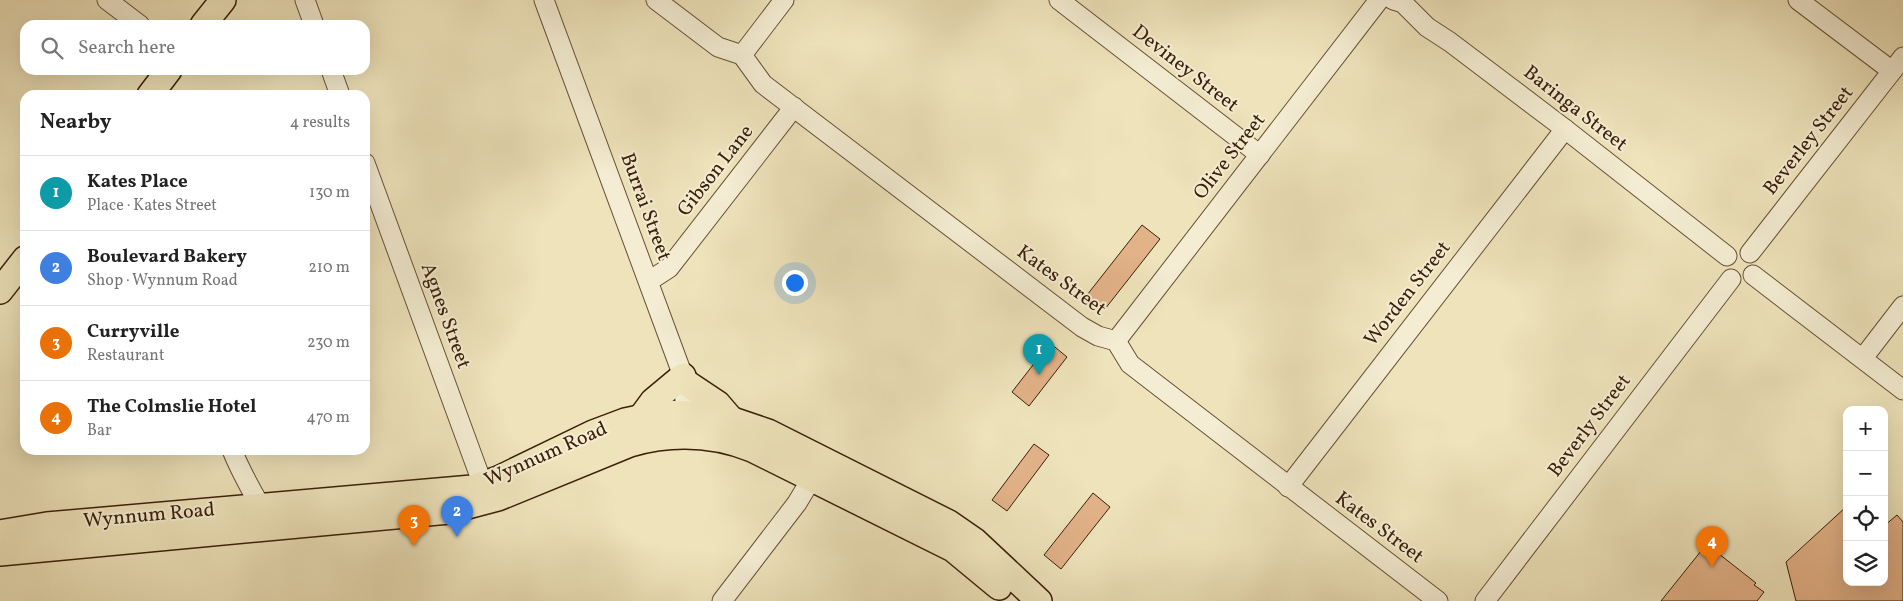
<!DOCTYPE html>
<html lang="en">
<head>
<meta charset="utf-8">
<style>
	:root { --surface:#fff; --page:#f2f2f2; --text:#222; --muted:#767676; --line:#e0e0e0; --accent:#1a73e8 }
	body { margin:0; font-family:Vollkorn,serif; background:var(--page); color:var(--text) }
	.controls { position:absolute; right:15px; bottom:15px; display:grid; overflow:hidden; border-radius:10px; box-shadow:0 5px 20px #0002 }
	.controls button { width:45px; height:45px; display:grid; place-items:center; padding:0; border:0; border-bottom:1px solid var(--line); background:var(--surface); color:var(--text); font:25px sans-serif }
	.you { position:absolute; left:794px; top:282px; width:18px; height:18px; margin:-12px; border:4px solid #fff; border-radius:50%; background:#1a73e8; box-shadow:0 0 0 8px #1a73e833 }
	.badge { display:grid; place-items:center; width:32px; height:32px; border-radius:50%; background:var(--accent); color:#fff; font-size:16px; font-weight:700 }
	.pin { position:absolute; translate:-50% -41px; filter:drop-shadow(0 1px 2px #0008) }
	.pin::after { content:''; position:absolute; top:26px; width:18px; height:15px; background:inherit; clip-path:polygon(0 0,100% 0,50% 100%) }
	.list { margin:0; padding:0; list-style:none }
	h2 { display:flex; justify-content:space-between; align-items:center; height:65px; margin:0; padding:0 20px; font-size:21px }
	h2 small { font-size:16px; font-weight:400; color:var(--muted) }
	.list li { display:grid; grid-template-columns:32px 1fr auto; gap:15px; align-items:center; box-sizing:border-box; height:75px; padding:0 20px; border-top:1px solid var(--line) }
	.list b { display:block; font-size:19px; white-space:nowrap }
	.list p { margin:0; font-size:16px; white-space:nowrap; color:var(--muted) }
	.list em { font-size:16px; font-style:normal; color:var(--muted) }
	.icon { flex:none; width:28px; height:28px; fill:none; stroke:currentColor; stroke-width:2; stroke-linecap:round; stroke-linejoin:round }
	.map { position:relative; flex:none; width:1903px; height:601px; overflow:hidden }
	.search { position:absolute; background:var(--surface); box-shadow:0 5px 20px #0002; left:20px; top:20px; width:350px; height:55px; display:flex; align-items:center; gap:12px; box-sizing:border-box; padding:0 18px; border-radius:15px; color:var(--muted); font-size:19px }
	.panel { position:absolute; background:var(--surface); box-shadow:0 5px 20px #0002; left:20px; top:90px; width:350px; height:365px; border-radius:15px }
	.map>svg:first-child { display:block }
</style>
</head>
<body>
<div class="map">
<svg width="1903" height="601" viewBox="0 0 1903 601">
	<rect width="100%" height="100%" fill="#eee3bb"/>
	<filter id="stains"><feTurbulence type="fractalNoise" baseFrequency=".004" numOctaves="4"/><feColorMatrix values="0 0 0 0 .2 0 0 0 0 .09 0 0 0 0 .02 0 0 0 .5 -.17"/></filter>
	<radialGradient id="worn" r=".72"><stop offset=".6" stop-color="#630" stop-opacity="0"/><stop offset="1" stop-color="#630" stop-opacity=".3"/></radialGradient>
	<g fill="#e2b289" stroke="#3b200a">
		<polygon points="1142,225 1160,239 1105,309 1087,295"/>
		<polygon points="1050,343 1067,357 1029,406 1012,392"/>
		<polygon points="1034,444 1049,455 1007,511 992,500"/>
		<polygon points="1093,493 1110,507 1061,569 1044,555"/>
		<polygon points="1847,506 1847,582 1884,582 1884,526 1897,515 1903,522 1903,601 1796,601 1786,562"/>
		<polygon points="1705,546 1712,552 1714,550 1756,583 1754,585 1764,592 1757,601 1661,601"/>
	</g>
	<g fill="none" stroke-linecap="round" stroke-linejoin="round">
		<defs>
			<g id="minor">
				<polyline points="107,0 140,25"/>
				<polyline points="305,0 314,25"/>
				<polyline points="544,0 683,376 687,426"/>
				<polyline points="656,0 718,47 742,55 763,84 1082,327 1098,336 1116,341 1130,364 1438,601"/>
				<polyline points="1059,0 1260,155"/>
				<polyline points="1393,0 1403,3 1427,27 1450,42 1565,129 1727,256"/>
				<polyline points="1798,0 1892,71"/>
				<polyline points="742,55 784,0"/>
				<polyline points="331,70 340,95"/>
				<polyline points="365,163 483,485"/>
				<polyline points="1750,253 1903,57"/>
				<polyline points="1753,275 1903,390"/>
				<polyline points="649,281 669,268 794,107"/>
				<polyline points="1116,341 1379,0"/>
				<polyline points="1863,358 1903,306"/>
				<path d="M 232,450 C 240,470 250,488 261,507"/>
				<polyline points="1288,487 1565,129"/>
				<polyline points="722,601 797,503 812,478"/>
				<polyline points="1485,601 1731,279"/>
			</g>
			<g id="major">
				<polyline points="203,25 223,0"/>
				<polyline points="150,95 169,70"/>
				<polyline points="0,291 25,259"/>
				<polyline points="685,382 718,404 730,418"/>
				<polyline points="642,416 653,401 683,376"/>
				<polyline points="0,533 47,525 472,488 498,479 593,433 625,421 663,413 718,415 768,432 949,523 975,541 1039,601"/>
				<path d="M 0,553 L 449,511 L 498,498 L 630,444 C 672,432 711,433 752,449 L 953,549 L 999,587"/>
			</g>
		</defs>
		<use href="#minor" stroke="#685136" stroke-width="21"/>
		<use href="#major" stroke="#3b200a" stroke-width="28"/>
		<use href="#minor" stroke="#f4edd3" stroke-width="19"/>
		<use href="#major" stroke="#eee3bb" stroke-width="25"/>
	</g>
	<g text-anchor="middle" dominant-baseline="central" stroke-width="4" stroke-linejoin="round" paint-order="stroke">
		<g font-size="20" fill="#3b200a" stroke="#f4edd3">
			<text transform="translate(1185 69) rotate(38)">Deviney Street</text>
			<text transform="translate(1575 109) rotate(38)">Baringa Street</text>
			<text transform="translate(1809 141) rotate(-52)">Beverley Street</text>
			<text transform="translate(1230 157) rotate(-52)">Olive Street</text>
			<text transform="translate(716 171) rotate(-52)">Gibson Lane</text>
			<text transform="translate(645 207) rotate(70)">Burrai Street</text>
			<text transform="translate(1061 281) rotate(36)">Kates Street</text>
			<text transform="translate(1408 294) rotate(-52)">Worden Street</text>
			<text transform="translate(445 316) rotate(70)">Agnes Street</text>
			<text transform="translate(1590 426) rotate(-53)">Beverly Street</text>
			<text transform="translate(546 455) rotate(-24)">Wynnum Road</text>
			<text transform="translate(149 516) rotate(-5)">Wynnum Road</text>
			<text transform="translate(1379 528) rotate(37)">Kates Street</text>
		</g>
	</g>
	<rect width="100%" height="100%" filter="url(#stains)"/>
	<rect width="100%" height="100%" fill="url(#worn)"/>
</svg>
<div class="controls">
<button>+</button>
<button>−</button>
<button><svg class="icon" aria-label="locate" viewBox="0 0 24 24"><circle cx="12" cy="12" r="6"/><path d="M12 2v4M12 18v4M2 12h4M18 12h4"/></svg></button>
<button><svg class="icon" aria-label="layers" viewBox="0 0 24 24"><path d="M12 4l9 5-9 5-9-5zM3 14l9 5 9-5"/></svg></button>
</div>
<div class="you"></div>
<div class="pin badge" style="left:1039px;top:375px;background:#0f9aa8">1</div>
<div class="pin badge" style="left:457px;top:537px;background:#3f7fe0">2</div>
<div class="pin badge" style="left:414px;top:546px;background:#e8710a">3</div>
<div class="pin badge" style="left:1712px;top:567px;background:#e8710a">4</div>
<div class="search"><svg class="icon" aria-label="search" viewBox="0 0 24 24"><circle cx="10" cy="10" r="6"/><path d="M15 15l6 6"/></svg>Search here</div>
<section class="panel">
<h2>Nearby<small>4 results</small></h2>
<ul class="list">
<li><span class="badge" style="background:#0f9aa8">1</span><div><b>Kates Place</b><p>Place · Kates Street</p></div><em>130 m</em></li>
<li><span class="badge" style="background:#3f7fe0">2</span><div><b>Boulevard Bakery</b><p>Shop · Wynnum Road</p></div><em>210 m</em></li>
<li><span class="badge" style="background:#e8710a">3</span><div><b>Curryville</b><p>Restaurant</p></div><em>230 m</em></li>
<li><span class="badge" style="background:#e8710a">4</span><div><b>The Colmslie Hotel</b><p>Bar</p></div><em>470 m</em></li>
</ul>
</section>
</div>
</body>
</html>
